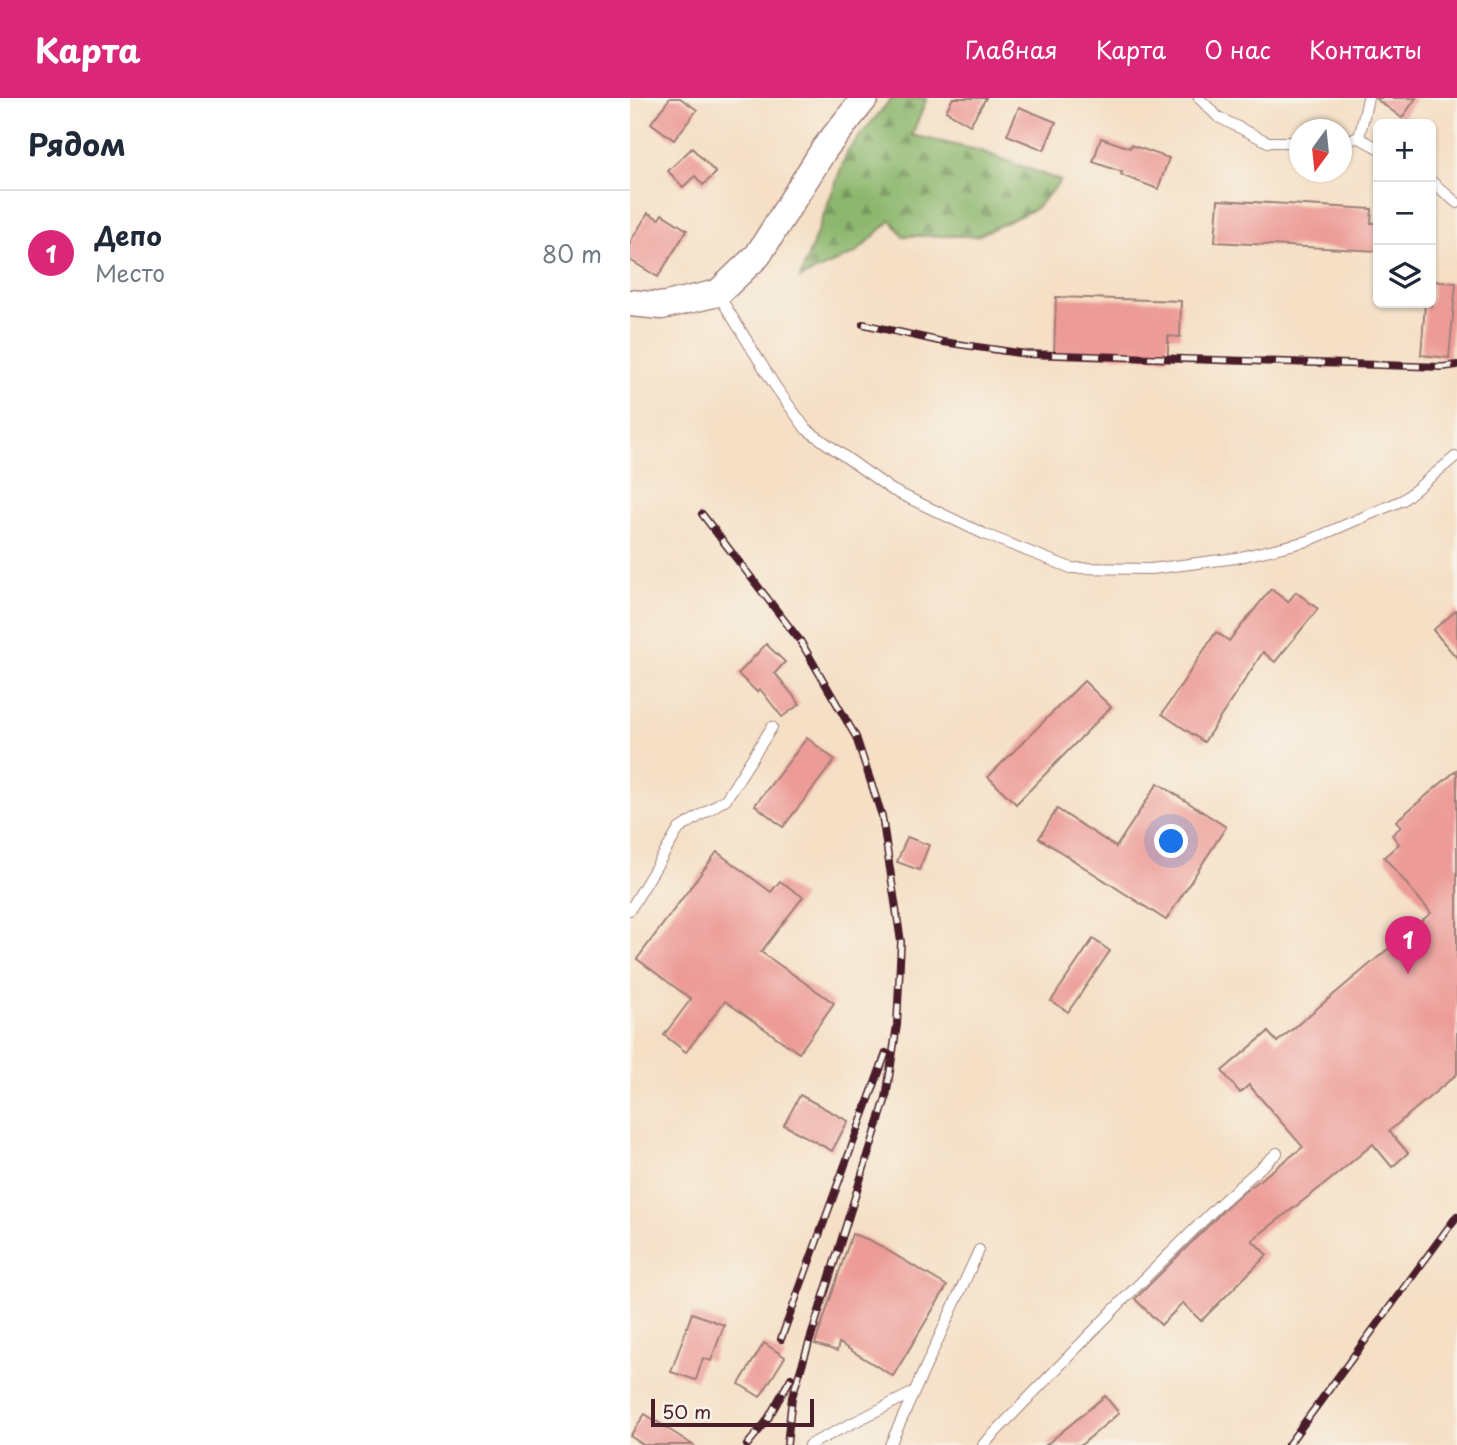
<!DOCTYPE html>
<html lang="ru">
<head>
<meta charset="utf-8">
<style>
	:root { --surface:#fff; --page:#f2f2f3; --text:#1f2937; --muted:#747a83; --line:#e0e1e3; --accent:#db2777 }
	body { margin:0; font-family:"Playpen Sans",sans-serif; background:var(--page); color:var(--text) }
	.controls { position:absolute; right:21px; top:21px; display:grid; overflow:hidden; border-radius:10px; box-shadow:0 2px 5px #0004 }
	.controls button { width:63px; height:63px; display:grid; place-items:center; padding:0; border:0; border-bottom:2px solid var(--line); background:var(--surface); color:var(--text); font:35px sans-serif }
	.compass { position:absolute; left:659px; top:21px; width:63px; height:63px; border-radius:50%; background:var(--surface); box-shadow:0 2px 5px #0004; rotate:195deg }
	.scale { position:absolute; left:21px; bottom:18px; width:163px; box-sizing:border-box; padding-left:7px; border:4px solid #4a1f2b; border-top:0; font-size:19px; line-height:24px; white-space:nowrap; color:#4a1f2b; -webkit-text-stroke:5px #f7f3e8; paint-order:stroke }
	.you { position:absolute; left:542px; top:744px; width:24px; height:24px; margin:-18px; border:5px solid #fff; border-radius:50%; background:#1a73e8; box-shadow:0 0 0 10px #1a73e833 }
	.badge { display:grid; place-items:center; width:46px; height:46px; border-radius:50%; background:var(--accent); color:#fff; font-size:23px; font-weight:700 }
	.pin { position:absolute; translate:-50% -58px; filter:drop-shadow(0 2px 4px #0008) }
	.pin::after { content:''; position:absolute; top:37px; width:24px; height:21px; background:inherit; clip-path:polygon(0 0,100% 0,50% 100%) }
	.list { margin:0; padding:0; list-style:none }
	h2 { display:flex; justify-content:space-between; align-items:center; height:91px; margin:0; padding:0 28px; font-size:30px }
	h2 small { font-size:23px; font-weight:400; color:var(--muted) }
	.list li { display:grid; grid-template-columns:46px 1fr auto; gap:21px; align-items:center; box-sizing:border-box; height:126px; padding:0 28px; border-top:2px solid var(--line) }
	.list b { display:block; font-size:26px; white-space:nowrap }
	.list p { margin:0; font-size:23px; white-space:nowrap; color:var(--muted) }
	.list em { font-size:23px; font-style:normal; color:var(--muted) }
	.icon { flex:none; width:38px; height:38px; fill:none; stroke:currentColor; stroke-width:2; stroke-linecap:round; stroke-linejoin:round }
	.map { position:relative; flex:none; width:827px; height:1347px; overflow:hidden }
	header { display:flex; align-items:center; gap:42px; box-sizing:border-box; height:98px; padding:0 35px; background:var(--accent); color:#fff }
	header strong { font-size:33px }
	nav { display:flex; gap:38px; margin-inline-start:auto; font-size:24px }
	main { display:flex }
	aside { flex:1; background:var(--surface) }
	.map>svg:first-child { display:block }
</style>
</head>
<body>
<header>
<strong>Карта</strong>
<nav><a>Главная</a><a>Карта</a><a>О нас</a><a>Контакты</a></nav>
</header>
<main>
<aside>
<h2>Рядом<small></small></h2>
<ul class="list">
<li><span class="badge">1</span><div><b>Депо</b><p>Место</p></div><em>80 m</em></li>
</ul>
</aside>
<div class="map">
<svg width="827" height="1347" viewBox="0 0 827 1347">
	<defs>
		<pattern id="forest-firs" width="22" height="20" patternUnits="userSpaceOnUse" patternTransform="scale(1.75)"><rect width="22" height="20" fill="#8db76e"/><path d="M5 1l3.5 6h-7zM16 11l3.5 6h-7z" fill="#75945b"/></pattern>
	</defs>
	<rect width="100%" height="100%" fill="#f7f3e8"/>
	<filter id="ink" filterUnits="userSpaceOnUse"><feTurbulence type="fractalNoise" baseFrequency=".0143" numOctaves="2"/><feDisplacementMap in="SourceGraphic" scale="14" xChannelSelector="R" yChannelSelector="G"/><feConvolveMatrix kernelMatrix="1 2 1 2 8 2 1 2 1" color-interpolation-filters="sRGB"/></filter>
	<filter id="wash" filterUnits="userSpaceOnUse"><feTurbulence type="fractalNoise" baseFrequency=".00686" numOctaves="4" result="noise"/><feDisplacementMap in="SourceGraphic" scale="28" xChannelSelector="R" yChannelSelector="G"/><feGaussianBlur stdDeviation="1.57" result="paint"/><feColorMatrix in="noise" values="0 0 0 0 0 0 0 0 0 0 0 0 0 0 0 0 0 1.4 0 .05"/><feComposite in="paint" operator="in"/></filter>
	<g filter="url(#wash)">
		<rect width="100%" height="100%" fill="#f5dfc5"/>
		<polygon fill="url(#forest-firs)" stroke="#6c6b4c" stroke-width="2" points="262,0 297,0 282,37 351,53 431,83 405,111 347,138 273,138 261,122 226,155 170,180 218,52"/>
		<g id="blocks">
			<g fill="#ed9b97">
				<polygon points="40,0 50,0 67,12 44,42 21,25"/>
				<polygon points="323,0 356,0 340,27 316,13"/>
				<polygon points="745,0 786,0 772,20"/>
				<polygon points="389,9 426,24 414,52 377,37"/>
				<polygon points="471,40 500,50 501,47 539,60 528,91 491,77 492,74 463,64"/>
				<polygon points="62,50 86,75 73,87 65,78 53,89 38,73"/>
				<polygon points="588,102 742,111 741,125 748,125 748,153 585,144"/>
				<polygon points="18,115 29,121 32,116 57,132 28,179 0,162 0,144"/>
				<polygon points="803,183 826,185 819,260 791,257 795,206 801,207"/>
				<polygon points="426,199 551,203 550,239 538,238 538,260 424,256"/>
				<polygon points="641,491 658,504 666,494 688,511 645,564 633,554 574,644 532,616 586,534 599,543"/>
				<polygon points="827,512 827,560 803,532"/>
				<polygon points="136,546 155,564 145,575 170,606 152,619 130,591 127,594 108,576"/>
				<polygon points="454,583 481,609 386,706 358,679"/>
				<polygon points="177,640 205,662 153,729 125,707"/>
				<polygon points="827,672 827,976 759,1033 778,1055 762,1069 743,1046 700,1082 622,1142 637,1157 571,1223 553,1205 531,1227 505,1201 597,1109 614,1094 673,1049 619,987 610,995 592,973 638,934 647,944 801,815 754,759 769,746 762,737 771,729 766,723"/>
				<polygon points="528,685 596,729 536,822 409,740 427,711 486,749"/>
				<polygon points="277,739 299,747 289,772 267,764"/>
				<polygon points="87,754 141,794 150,783 173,799 131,854 204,905 169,955 95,903 56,954 34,937 61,901 7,861"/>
				<polygon points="463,841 480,853 438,914 421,903"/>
				<polygon points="170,997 218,1023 202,1053 154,1027"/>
				<polygon points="222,1136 240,1142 317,1188 263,1278 209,1245 207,1253 185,1246"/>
				<polygon points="62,1215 94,1227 81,1263 73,1260 66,1282 41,1274"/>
				<polygon points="134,1245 155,1259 130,1299 109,1286"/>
				<polygon points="475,1298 489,1315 451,1347 416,1347"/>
				<polygon points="15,1316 63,1347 14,1347 0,1338"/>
			</g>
		</g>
	</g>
	<g filter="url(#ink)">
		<use href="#blocks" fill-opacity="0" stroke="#a07f78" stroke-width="2"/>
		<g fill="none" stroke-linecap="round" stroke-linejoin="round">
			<defs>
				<g id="service">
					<polyline points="569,0 588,19 638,44 670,44"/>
					<polyline points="729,40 738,0"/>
					<polyline points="712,42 729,40 748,50"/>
					<polyline points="801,83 827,105"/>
					<polyline points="88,196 145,288 176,331 262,392 354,436 441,470 521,471 606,460 678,443 773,402 825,359"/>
					<polyline points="0,812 49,731 96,701 142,629"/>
					<polyline points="179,1347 284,1294"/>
					<polyline points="260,1347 349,1152"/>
					<polyline points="353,1347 496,1199 592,1104 647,1055"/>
				</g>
				<polyline id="secondary" points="0,205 32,208 88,195 128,157 195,50 235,0"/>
			</defs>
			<use href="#service" stroke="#a07f78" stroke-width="12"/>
			<use href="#secondary" stroke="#a07f78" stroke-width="29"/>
			<use href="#service" stroke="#fff" stroke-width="10"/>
			<use href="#secondary" stroke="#fff" stroke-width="26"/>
			<defs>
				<g id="rail">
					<polyline points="233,226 313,244 396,256 813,269 827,267"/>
					<polyline points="72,416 171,544 226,639 252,718 271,844 267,927 256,1000 162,1299 157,1347"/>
					<polyline points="151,1241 256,955"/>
					<polyline points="117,1347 136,1324 161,1280"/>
					<polyline points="658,1347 827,1118"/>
				</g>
			</defs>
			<use href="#rail" stroke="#4a1f2b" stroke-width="8"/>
			<use href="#rail" stroke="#f7f3e8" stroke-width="5" stroke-dasharray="16" stroke-linecap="butt"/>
		</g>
	</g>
</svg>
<div class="controls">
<button>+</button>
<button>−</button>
<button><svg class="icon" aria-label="layers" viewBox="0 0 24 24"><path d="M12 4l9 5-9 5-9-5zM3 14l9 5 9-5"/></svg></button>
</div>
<svg class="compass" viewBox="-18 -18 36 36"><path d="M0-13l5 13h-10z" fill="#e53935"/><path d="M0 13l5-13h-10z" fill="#747a83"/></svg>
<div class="scale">50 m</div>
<div class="you"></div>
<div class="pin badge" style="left:778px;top:876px">1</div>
</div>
</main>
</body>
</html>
